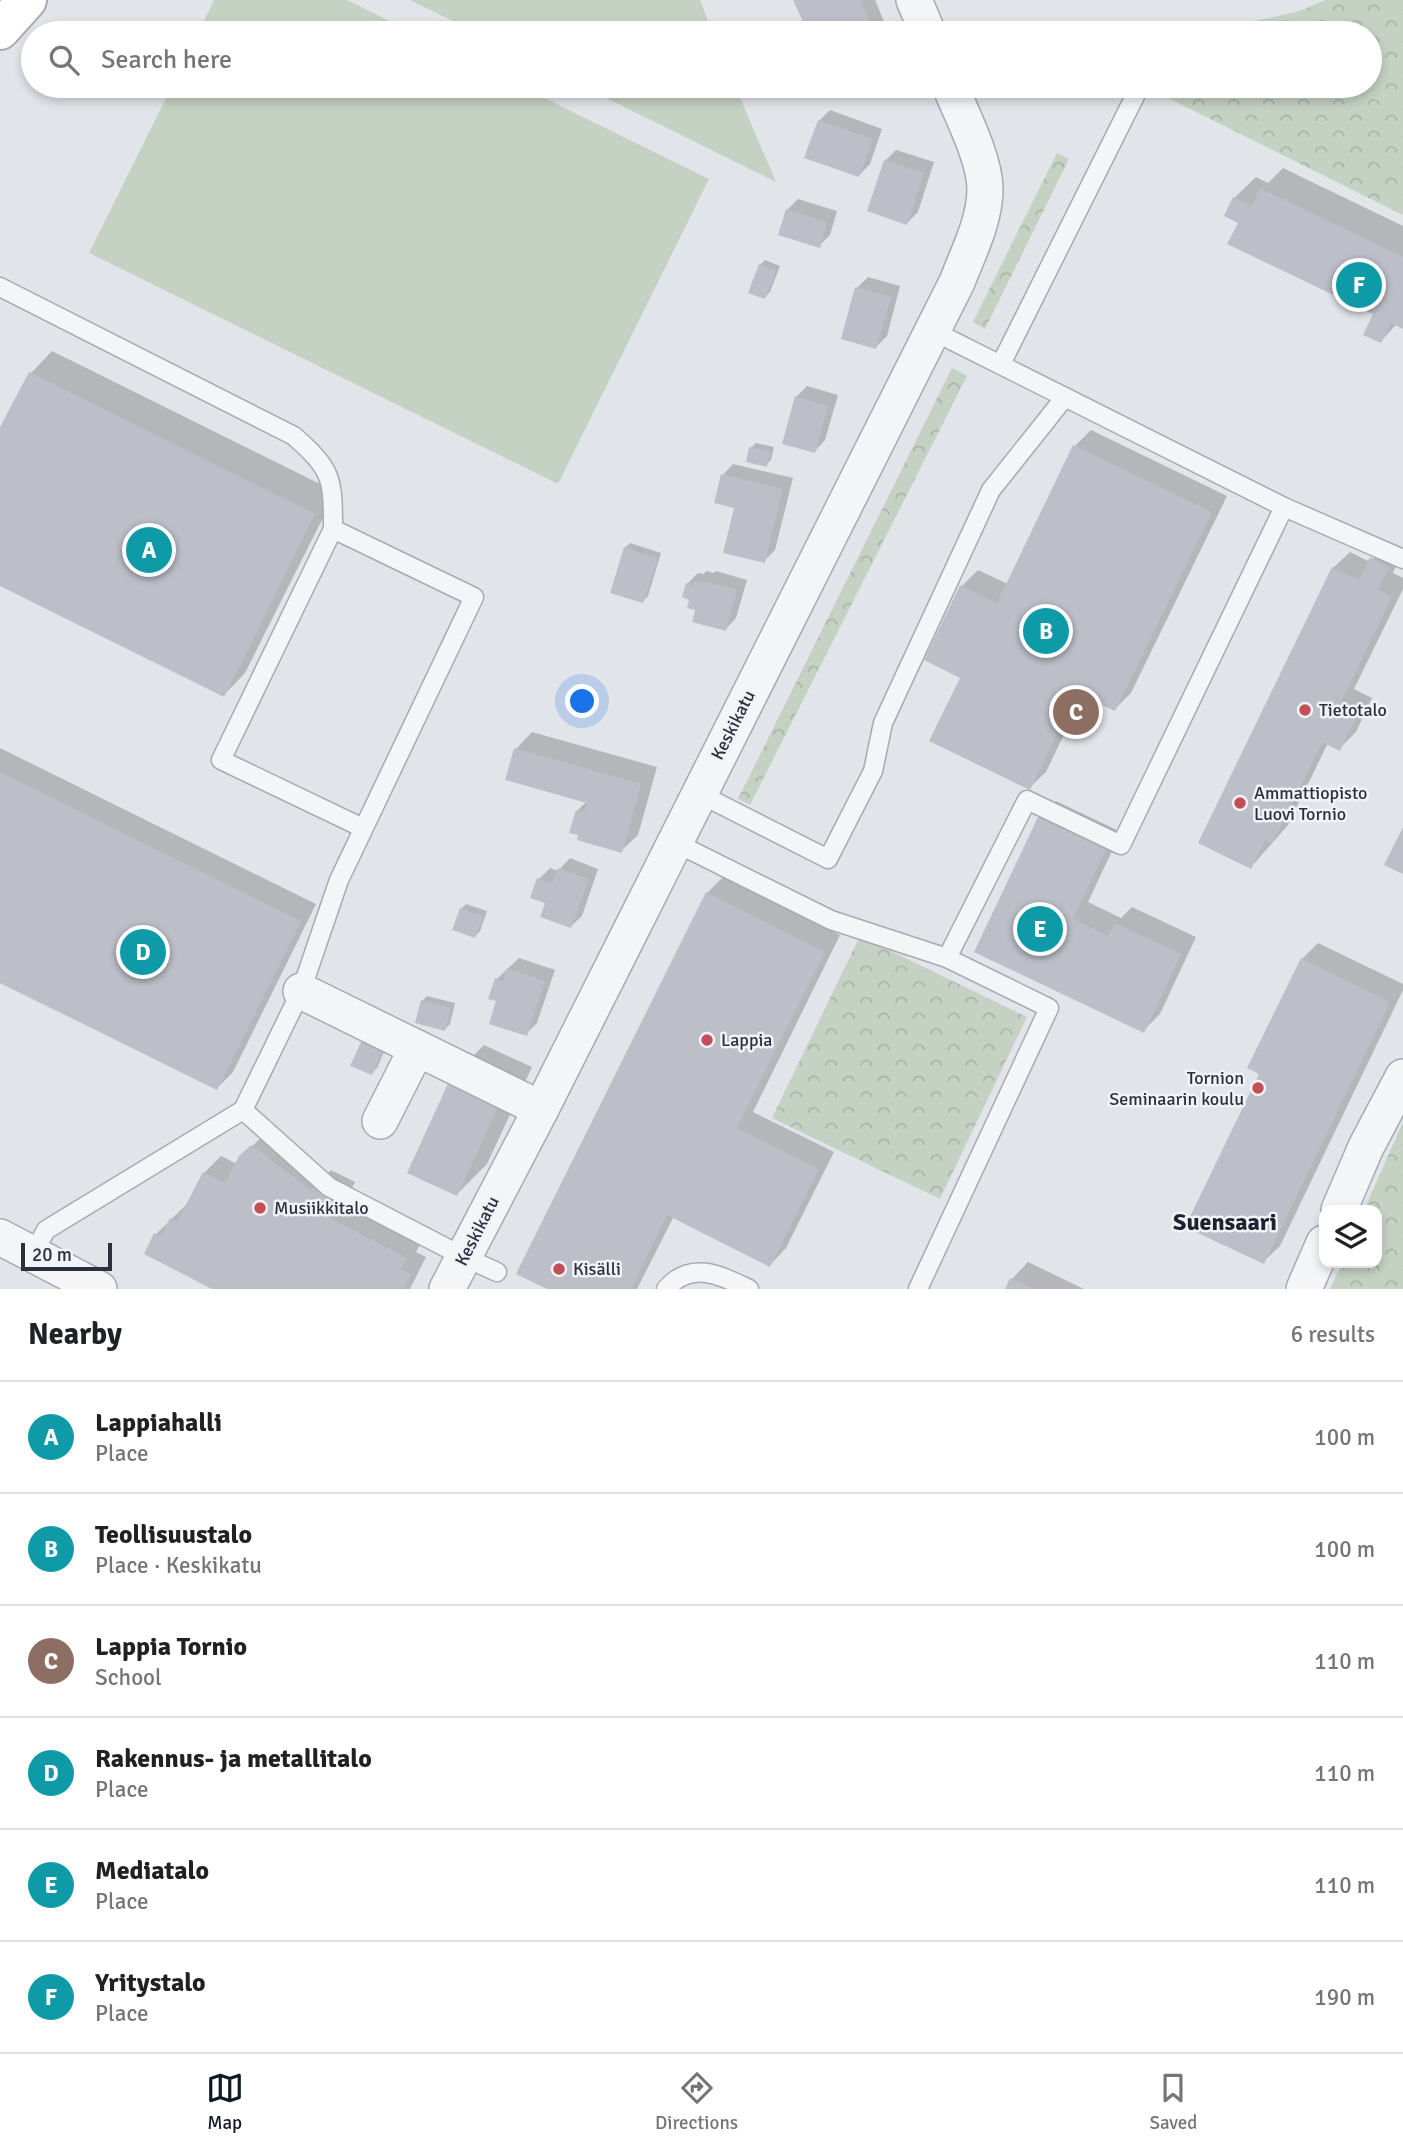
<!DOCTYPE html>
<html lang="en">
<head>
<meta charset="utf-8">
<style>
	:root { --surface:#fff; --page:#f2f2f2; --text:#202124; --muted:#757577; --line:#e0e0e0; --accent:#111827 }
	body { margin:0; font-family:Signika,sans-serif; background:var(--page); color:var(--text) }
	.controls { position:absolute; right:21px; bottom:21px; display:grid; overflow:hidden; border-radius:14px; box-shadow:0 4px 10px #0003 }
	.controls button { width:63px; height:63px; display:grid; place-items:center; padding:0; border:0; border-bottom:2px solid var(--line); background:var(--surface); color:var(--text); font:35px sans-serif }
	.scale { position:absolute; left:21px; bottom:18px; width:91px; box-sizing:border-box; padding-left:7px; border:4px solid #2b3040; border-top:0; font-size:19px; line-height:24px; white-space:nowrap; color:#2b3040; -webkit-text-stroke:5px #f1f3f6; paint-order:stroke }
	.you { position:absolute; left:583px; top:702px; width:24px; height:24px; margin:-18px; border:5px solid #fff; border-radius:50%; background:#1a73e8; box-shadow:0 0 0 10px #1a73e833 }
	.badge { display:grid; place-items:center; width:46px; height:46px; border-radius:50%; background:var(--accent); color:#fff; font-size:23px; font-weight:700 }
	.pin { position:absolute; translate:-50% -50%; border:4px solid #fff; box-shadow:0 2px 7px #0006 }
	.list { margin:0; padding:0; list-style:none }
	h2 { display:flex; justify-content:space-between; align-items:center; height:91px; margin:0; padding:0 28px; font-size:30px }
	h2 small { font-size:23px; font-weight:400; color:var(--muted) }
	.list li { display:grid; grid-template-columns:46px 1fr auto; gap:21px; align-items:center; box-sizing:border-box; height:112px; padding:0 28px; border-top:2px solid var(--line) }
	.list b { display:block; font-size:26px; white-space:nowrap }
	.list p { margin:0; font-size:23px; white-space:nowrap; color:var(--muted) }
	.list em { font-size:23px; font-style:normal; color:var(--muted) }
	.icon { flex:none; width:38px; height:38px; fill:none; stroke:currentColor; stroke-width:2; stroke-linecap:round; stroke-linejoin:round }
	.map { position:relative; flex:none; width:1403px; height:1289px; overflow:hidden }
	.search { position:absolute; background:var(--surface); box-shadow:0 4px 10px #0003; left:21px; right:21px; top:21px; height:77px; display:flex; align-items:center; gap:18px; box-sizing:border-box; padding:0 24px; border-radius:38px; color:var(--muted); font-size:26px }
	.sheet { height:763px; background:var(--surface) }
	nav { display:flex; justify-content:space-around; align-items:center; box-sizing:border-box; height:98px; border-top:2px solid var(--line); background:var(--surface); font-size:19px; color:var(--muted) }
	nav a { display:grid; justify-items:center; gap:4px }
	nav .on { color:var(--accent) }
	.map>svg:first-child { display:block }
</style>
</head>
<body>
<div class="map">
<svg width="1403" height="1289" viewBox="0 0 1403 1289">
	<defs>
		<pattern id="forest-crowns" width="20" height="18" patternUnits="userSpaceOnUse" patternTransform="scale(1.75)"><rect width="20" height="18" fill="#c5d2c3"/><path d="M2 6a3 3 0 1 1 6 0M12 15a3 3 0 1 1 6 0" fill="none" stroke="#a9b5a9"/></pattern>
	</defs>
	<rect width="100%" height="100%" fill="#e1e4e9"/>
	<g fill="#c5d2c3">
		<polygon points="214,0 347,0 414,33 198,33"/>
		<polygon points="410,0 700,0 713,33 477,33"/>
		<polygon points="172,86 520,86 709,179 558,484 89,253"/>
		<polygon points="582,86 735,86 776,182"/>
	</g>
	<g fill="url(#forest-crowns)">
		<polygon points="1325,0 1403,0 1403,215 1144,86 1370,86 1370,33 1133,33 1134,31 1175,26 1237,25 1300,11"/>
		<polygon points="1057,153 1069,159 985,329 973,322"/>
		<polygon points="952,368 967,376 750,805 738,799"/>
		<polygon points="860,936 1027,1017 940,1199 772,1118"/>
		<polygon points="1403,1122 1403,1289 1330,1289 1342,1263 1377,1263 1377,1210 1364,1210"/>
	</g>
	<g fill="#0003">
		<polygon points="795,0 875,0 888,31 886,33 809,33"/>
		<polygon points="830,110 882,129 870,164 859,175 819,121"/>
		<polygon points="896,150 934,162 918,212 907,223 885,161"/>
		<polygon points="1283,168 1403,226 1403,327 1397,324 1381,341 1375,313 1240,222 1234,198 1256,177 1268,183"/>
		<polygon points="798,199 837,211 830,235 819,246 787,210"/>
		<polygon points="765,260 780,266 770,292 765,297 760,265"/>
		<polygon points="868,277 900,286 887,336 876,347 857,288"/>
		<polygon points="52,351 336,492 245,673 224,695 0,584 0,432 31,373"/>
		<polygon points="807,386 838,395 825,440 815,451 796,397"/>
		<polygon points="1091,430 1227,496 1131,693 1115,709 1099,701 1080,723 1072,718 1046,772 1029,788 963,677 962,586 978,570 1008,584 1075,446"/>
		<polygon points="756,443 774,447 771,460 766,465 751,448"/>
		<polygon points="733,464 793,478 775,550 764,561 723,475"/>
		<polygon points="1388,542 1403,549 1393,573 1403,578 1403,589 1354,689 1372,698 1356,732 1340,748 1328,743 1288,825 1251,867 1333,568 1350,552 1370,562"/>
		<polygon points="630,543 661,553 648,596 643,601 625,548"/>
		<polygon points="706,571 714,573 716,571 747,580 736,618 726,629 697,609 691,598 687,584 698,573 704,574"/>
		<polygon points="532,732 657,767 638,835 621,851 580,834 577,811 587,801 516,749"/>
		<polygon points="0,748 316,904 233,1072 217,1088 0,981"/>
		<polygon points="1056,801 1121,832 1088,902 1121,918 1132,907 1196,937 1160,1014 1144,1030 976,951 1039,818"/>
		<polygon points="570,858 598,869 582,916 571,926 547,902 539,879 550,868 558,871"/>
		<polygon points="723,877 840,935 753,1112 834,1152 786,1248 770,1265 674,1216 637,1289 551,1289 518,1273 707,893"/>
		<polygon points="466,904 487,911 480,931 475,936 461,909"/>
		<polygon points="1318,943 1403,984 1403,990 1280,1246 1263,1262 1261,1073 1302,959"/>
		<polygon points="519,958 555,970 537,1023 526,1034 497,979"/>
		<polygon points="427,996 455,1003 450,1024 445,1029 422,1001"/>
		<polygon points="387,1045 377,1068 372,1073 353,1065"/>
		<polygon points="484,1045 532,1067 487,1164 457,1194 453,1076"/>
		<polygon points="269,1130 327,1174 331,1170 355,1182 345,1201 422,1241 416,1252 426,1257 410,1289 216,1289 146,1253 156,1234 188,1203 204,1173 221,1156 237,1164 241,1157"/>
		<polygon points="1028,1262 1084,1289 1007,1289 1012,1279"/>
	</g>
	<g fill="#bcbfc8">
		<polygon points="793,0 860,0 874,33 808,33"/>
		<polygon points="818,120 873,139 859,177 804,158"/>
		<polygon points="884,160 924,173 907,225 867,211"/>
		<polygon points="1260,188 1403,257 1403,329 1391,323 1381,343 1363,335 1373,314 1227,244 1238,223 1224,216 1233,197 1252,206"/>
		<polygon points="786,209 827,222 820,248 778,235"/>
		<polygon points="759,264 776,271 765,299 748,293"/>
		<polygon points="855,287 891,297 876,349 841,339"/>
		<polygon points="29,372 315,514 224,697 0,586 0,427"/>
		<polygon points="795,396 828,406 815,453 782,444"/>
		<polygon points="1073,445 1212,512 1115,711 1092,700 1080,725 1065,717 1030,790 929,741 960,678 924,660 960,585 997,603"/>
		<polygon points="749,447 770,452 767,467 746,462"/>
		<polygon points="721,474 783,489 765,563 723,553 734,508 714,503"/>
		<polygon points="624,547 658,558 643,603 610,593"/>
		<polygon points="1370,557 1389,567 1378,590 1392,597 1339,706 1357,715 1340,751 1322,742 1272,844 1265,840 1251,869 1198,843 1332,567 1359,580"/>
		<polygon points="694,581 703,584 703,581 737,590 726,631 692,622 695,610 687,608 689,600 682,597 686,583 693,585"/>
		<polygon points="514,748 641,784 622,853 577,840 578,835 569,833 576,810 585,812 587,803 505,780"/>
		<polygon points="0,772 301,921 217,1090 0,983"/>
		<polygon points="1038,817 1106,849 1073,919 1108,936 1115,923 1181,954 1144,1033 974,952"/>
		<polygon points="1403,827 1403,874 1384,865"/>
		<polygon points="558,868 589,879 571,928 540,917 545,903 530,898 537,878 552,883"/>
		<polygon points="706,892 825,952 737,1128 819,1169 770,1267 667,1215 631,1289 547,1289 516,1274"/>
		<polygon points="460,908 483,916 475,938 452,930"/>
		<polygon points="1301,958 1390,1002 1264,1264 1185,1227 1259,1074 1247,1068"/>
		<polygon points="507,968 545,981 527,1036 489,1024 496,1001 488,999 495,978 503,981"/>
		<polygon points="421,1000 451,1008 445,1031 415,1023"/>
		<polygon points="362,1040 383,1050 372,1075 350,1066"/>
		<polygon points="452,1075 502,1098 457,1196 407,1173"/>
		<polygon points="251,1145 311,1190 314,1185 340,1198 330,1218 407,1258 401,1269 411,1274 403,1289 212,1289 144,1254 154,1233 161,1236 170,1218 177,1222 203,1172 225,1183 239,1156"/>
		<polygon points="1010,1278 1034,1289 1005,1289"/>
	</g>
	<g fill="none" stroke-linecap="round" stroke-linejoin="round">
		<defs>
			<g id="lane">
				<path d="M 0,287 L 294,436 C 332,470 333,477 333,529 L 221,760 L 363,828"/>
				<polyline points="933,331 1284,507 1403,559"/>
				<polyline points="1001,364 1136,94"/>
				<polyline points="698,793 828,859 873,771 883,723 991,490 1065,397"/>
				<polyline points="674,842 831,920 947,958 1049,1008 918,1289"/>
				<polyline points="947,958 1027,800 1121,845 1284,507"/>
				<polyline points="243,1110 329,1187 464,1257 497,1272"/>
				<polyline points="33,1254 46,1230 243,1110 301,991 339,880 474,597 333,529"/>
				<path d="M 666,1289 C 691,1260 720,1275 749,1289"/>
			</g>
			<g id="street">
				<polyline points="914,0 928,33"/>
				<polyline points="301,991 541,1109"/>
				<polyline points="380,1121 417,1048"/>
				<polyline points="1339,1210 1366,1147 1403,1077"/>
				<polyline points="0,1237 99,1289"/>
				<path d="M 447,1289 L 541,1109 L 957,282 C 968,253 985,221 985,189 C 985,159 961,113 950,86"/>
				<polyline points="1304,1289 1324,1243"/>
			</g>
			<polyline id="secondary" points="0,30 27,0"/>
		</defs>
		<use href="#lane" stroke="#a7aab3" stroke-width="21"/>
		<use href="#street" stroke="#a7aab3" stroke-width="38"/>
		<use href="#secondary" stroke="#a7aab3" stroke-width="42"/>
		<use href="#lane" stroke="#f4f5f7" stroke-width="18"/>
		<use href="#street" stroke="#f4f5f7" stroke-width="35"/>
		<use href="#secondary" stroke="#fff" stroke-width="38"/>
	</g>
	<g fill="#c54f56" stroke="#f1f3f6" stroke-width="2.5">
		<circle cx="1305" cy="710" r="7"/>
		<circle cx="1240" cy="803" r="7"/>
		<circle cx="707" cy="1040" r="7"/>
		<circle cx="1258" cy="1088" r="7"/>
		<circle cx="260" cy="1208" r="7"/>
		<circle cx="559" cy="1269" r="7"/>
	</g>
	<g text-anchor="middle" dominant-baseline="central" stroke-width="5" stroke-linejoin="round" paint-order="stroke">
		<g font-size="18" fill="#2b3040" stroke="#f1f3f6" text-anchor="start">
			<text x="1319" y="710">Tietotalo</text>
			<text x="1254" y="793">Ammattiopisto<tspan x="1254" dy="21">Luovi Tornio</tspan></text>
			<text x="721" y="1040">Lappia</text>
			<text x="1244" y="1078" text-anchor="end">Tornion<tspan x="1244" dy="21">Seminaarin koulu</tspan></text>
			<text x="274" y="1208">Musiikkitalo</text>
			<text x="573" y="1269">Kisälli</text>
		</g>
		<g font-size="18" fill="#2b3040" stroke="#f1f3f6">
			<text transform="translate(733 725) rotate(-63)">Keskikatu</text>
			<text transform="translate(477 1231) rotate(-63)">Keskikatu</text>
		</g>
		<g font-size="24" font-weight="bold" fill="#1d2231" stroke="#f1f3f6">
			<text x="1225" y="1222">Suensaari</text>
		</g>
	</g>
</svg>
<div class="controls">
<button><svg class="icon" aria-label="layers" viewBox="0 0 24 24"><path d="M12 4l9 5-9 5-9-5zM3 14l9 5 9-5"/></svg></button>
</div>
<div class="scale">20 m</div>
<div class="you"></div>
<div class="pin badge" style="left:149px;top:550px;background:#0f9aa8">A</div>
<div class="pin badge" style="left:1046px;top:631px;background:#0f9aa8">B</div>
<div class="pin badge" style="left:1076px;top:712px;background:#8d6e63">C</div>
<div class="pin badge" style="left:143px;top:952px;background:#0f9aa8">D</div>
<div class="pin badge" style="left:1040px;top:929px;background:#0f9aa8">E</div>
<div class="pin badge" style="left:1359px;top:285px;background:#0f9aa8">F</div>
<div class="search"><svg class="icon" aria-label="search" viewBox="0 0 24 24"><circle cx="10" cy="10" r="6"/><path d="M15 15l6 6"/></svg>Search here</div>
</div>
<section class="sheet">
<h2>Nearby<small>6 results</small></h2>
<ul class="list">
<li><span class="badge" style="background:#0f9aa8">A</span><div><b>Lappiahalli</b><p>Place</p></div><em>100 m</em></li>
<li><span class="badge" style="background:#0f9aa8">B</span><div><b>Teollisuustalo</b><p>Place · Keskikatu</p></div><em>100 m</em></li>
<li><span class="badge" style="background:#8d6e63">C</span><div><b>Lappia Tornio</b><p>School</p></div><em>110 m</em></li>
<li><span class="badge" style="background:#0f9aa8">D</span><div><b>Rakennus- ja metallitalo</b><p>Place</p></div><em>110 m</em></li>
<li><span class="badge" style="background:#0f9aa8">E</span><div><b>Mediatalo</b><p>Place</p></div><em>110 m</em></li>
<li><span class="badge" style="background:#0f9aa8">F</span><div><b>Yritystalo</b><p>Place</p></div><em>190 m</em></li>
</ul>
</section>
<nav>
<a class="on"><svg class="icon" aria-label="map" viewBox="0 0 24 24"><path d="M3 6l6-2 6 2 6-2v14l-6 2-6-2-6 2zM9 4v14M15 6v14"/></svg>Map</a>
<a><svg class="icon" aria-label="directions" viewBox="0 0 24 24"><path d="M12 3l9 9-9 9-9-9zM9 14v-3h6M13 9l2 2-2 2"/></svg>Directions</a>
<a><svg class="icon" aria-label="saved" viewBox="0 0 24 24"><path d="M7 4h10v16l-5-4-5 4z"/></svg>Saved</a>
</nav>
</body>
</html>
